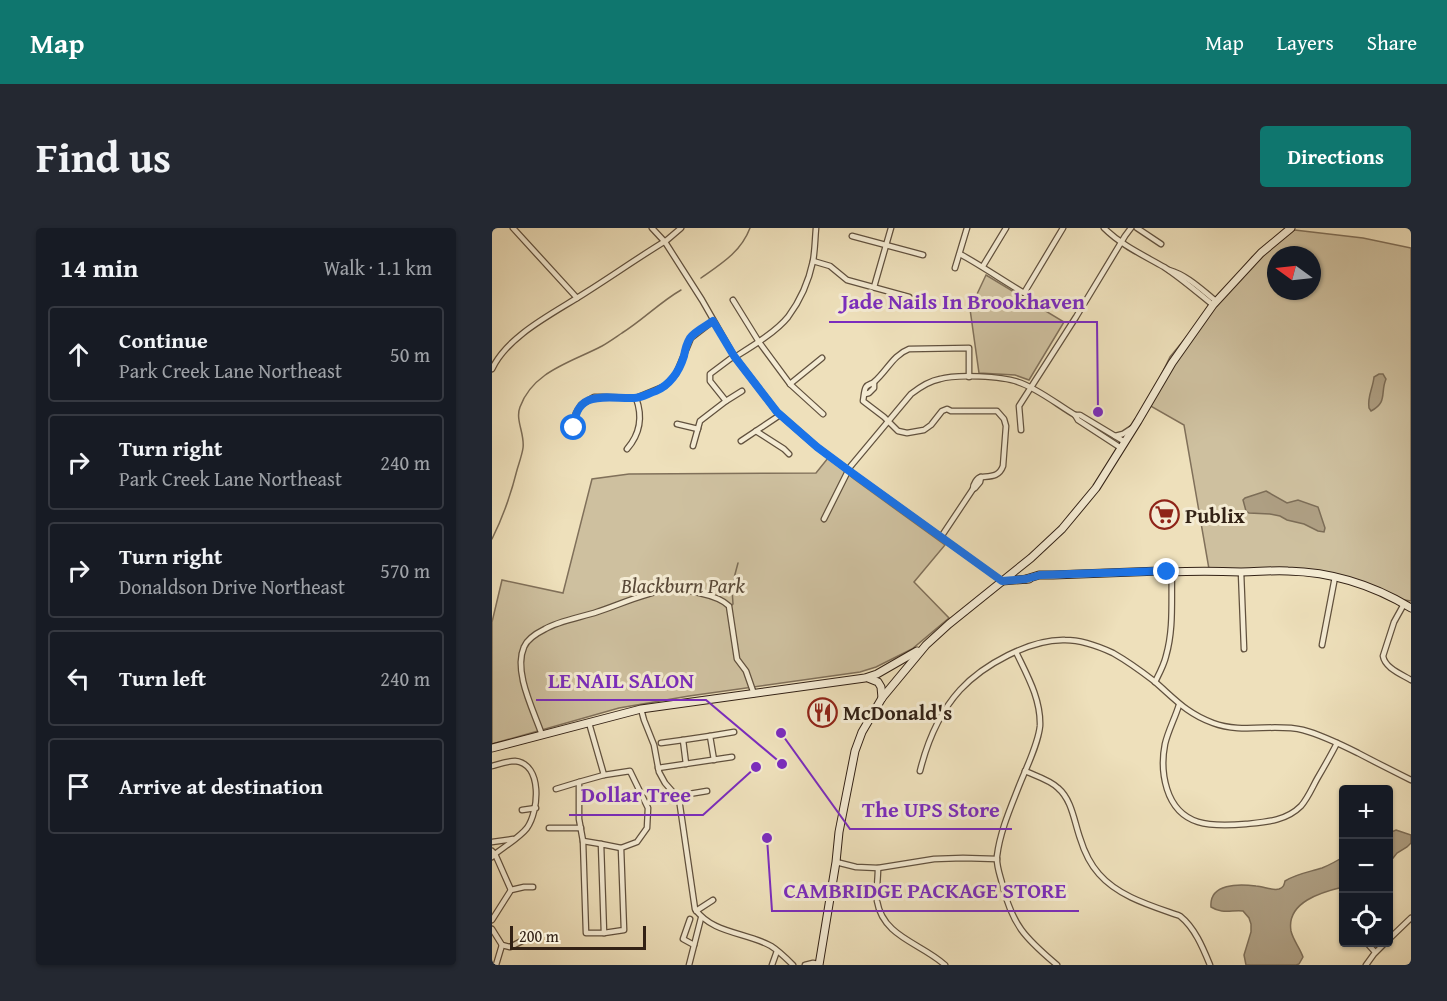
<!DOCTYPE html>
<html lang="en">
<head>
<meta charset="utf-8">
<style>
	:root { --surface:#171b24; --page:#242831; --text:#f1f3f6; --muted:#9ea1a6; --line:#363941; --accent:#0f766e }
	body { margin:0; font-family:"Gentium Book Plus",serif; background:var(--page); color:var(--text) }
	.controls { position:absolute; right:18px; bottom:18px; display:grid; overflow:hidden; border-radius:6px; box-shadow:0 2px 4px #0004 }
	.controls button { width:54px; height:54px; display:grid; place-items:center; padding:0; border:0; border-bottom:2px solid var(--line); background:var(--surface); color:var(--text); font:30px sans-serif }
	.compass { position:absolute; left:775px; top:18px; width:54px; height:54px; border-radius:50%; background:var(--surface); box-shadow:0 2px 4px #0004; rotate:285deg }
	.scale { position:absolute; left:18px; bottom:15px; width:136px; box-sizing:border-box; padding-left:6px; border:3px solid #322115; border-top:0; font-size:16px; line-height:21px; white-space:nowrap; color:#322115; -webkit-text-stroke:4px #f4ebd3; paint-order:stroke }
	.stop { position:absolute; width:18px; height:18px; margin:-14px; border:4px solid #1a73e8; border-radius:50%; background:#fff }
	.stop.end { background:#1a73e8; border-color:#fff; box-shadow:0 2px 6px #0008 }
	.list { margin:0; padding:0; list-style:none }
	h2 { display:flex; justify-content:space-between; align-items:center; height:78px; margin:0; padding:0 24px; font-size:26px }
	h2 small { font-size:20px; font-weight:400; color:var(--muted) }
	.list li { display:grid; grid-template-columns:39px 1fr auto; gap:18px; align-items:center; box-sizing:border-box; height:96px; margin:0 12px 12px; padding:0 12px; border:2px solid var(--line); border-radius:6px }
	.list b { display:block; font-size:22px; white-space:nowrap }
	.list p { margin:0; font-size:20px; white-space:nowrap; color:var(--muted) }
	.list em { font-size:20px; font-style:normal; color:var(--muted) }
	.icon { flex:none; width:33px; height:33px; fill:none; stroke:currentColor; stroke-width:2; stroke-linecap:round; stroke-linejoin:round }
	.map { position:relative; flex:none; width:919px; height:737px; overflow:hidden; border-radius:6px }
	header { display:flex; align-items:center; gap:36px; box-sizing:border-box; height:84px; padding:0 30px; background:var(--accent); color:#fff }
	header strong { font-size:28px }
	nav { display:flex; gap:33px; margin-inline-start:auto; font-size:21px }
	.intro { display:flex; align-items:center; justify-content:space-between; box-sizing:border-box; height:144px; padding:0 36px }
	h1 { margin:0; font-size:42px }
	.button { padding:15px 27px; border-radius:6px; background:var(--accent); color:#fff; font-size:21px; font-weight:700 }
	main { display:flex; gap:36px; padding:0 36px }
	aside { flex:1; background:var(--surface); border-radius:6px; box-shadow:0 2px 4px #0004 }
	.map>svg:first-child { display:block }
</style>
</head>
<body>
<header>
<strong>Map</strong>
<nav><a>Map</a><a>Layers</a><a>Share</a></nav>
</header>
<div class="intro"><h1>Find us</h1><a class="button">Directions</a></div>
<main>
<aside>
<h2>14 min<small>Walk · 1.1 km</small></h2>
<ul class="list">
<li><svg class="icon" aria-label="ahead" viewBox="0 0 24 24"><path d="M12 20V5M6 11l6-6 6 6"/></svg><div><b>Continue</b><p>Park Creek Lane Northeast</p></div><em>50 m</em></li>
<li><svg class="icon" aria-label="right" viewBox="0 0 24 24"><path d="M7 20v-9h11M14 6l5 5-5 5"/></svg><div><b>Turn right</b><p>Park Creek Lane Northeast</p></div><em>240 m</em></li>
<li><svg class="icon" aria-label="right" viewBox="0 0 24 24"><path d="M7 20v-9h11M14 6l5 5-5 5"/></svg><div><b>Turn right</b><p>Donaldson Drive Northeast</p></div><em>570 m</em></li>
<li><svg class="icon" aria-label="left" viewBox="0 0 24 24"><path d="M17 20v-9H6M10 6l-5 5 5 5"/></svg><div><b>Turn left</b></div><em>240 m</em></li>
<li><svg class="icon" aria-label="arrive" viewBox="0 0 24 24"><path d="M6 21V4h12l-3 4 3 4H6"/></svg><div><b>Arrive at destination</b></div></li>
</ul>
</aside>
<div class="map">
<svg width="919" height="737" viewBox="0 0 919 737">
	<rect width="100%" height="100%" fill="#eee0bb"/>
	<filter id="stains"><feTurbulence type="fractalNoise" baseFrequency=".00333" numOctaves="4"/><feColorMatrix values="0 0 0 0 .2 0 0 0 0 .09 0 0 0 0 .02 0 0 0 .5 -.17"/></filter>
	<radialGradient id="worn" r=".72"><stop offset=".6" stop-color="#630" stop-opacity="0"/><stop offset="1" stop-color="#630" stop-opacity=".3"/></radialGradient>
	<g fill="#cec09f" stroke="#80705a" stroke-width="1.5" fill-rule="evenodd">
		<path d="M 794,1 L 871,10 L 919,20 L 919,373 L 906,371 L 852,350 L 717,341 L 692,197 L 655,176 L 678,129 L 760,29 ZM 784,27 L 820,27 L 820,63 L 784,63 Z"/>
		<polygon points="494,47 572,94 537,152 523,147 487,145 478,81"/>
		<polygon points="336,230 362,251 453,317 422,354 457,390 420,421 384,439 368,444 197,468 127,480 0,516 0,394 10,352 71,365 100,251 137,246 324,245"/>
	</g>
	<g fill="#ae9f83" stroke="#7c6d57" stroke-width="1.5">
		<path d="M 887,146 L 891,146 L 894,151 C 888,165 896,174 879,183 L 877,180 C 875,169 881,160 882,149 Z"/>
		<polygon points="774,263 795,275 806,272 826,279 833,300 832,304 826,303 812,296 795,292 788,288 778,286 757,285 754,283 751,272 753,270"/>
		<polygon points="904,602 919,607 919,615 915,619 905,625 897,635 897,605"/>
		<path d="M 851,629 L 851,659 C 830,664 794,674 799,703 C 801,712 808,720 811,729 L 807,736 L 804,737 L 754,737 L 752,727 L 759,704 L 759,696 L 757,690 L 751,683 C 739,682 730,686 719,679 C 717,655 747,656 764,658 C 771,658 780,663 787,661 C 792,659 792,657 793,653 C 804,646 817,644 830,640 C 837,637 845,633 851,629 Z"/>
	</g>
	<g fill="none" stroke-linecap="round" stroke-linejoin="round">
		<g stroke="#7c6d57" stroke-width="1.5">
			<path d="M 209,50 C 229,36 249,24 258,0"/>
			<path d="M 0,311 C 11,289 19,266 25,242 C 27,235 30,227 31,220 C 33,206 23,192 28,179 C 41,143 80,134 110,118 C 117,114 124,109 130,105 C 151,92 168,74 189,62"/>
			<polyline points="240,377 241,376 240,361 243,359 242,350 246,335"/>
		</g>
		<defs>
			<g id="minor">
				<polyline points="21,0 85,70"/>
				<polyline points="160,0 173,14 210,72 242,128 285,184 325,219 356,242 510,353"/>
				<path d="M 612,0 C 629,17 651,27 672,39 C 689,50 705,64 721,77"/>
				<polyline points="645,0 669,16"/>
				<polyline points="360,8 431,27"/>
				<path d="M 468,26 C 490,38 510,52 532,65 L 571,0"/>
				<polyline points="321,33 338,38 355,52 417,69"/>
				<polyline points="491,38 514,0"/>
				<polyline points="463,40 475,0"/>
				<path d="M 677,42 C 695,47 710,62 724,73"/>
				<polyline points="382,59 399,0"/>
				<polyline points="241,72 267,114 298,156 331,186"/>
				<path d="M 243,129 C 259,119 284,104 296,89 C 308,73 317,52 321,33 C 323,22 323,11 324,0"/>
				<path d="M 0,141 C 16,107 62,85 93,65 C 120,48 147,29 175,12 L 189,0"/>
				<path d="M 477,149 L 477,120 L 417,121 C 401,127 395,143 382,154 C 380,156 376,156 374,159 C 372,162 372,168 371,173 L 392,189 L 406,203 L 415,205 L 432,202 L 439,197 L 450,183 L 455,181 L 459,183 L 505,183 L 512,191 L 514,198 L 511,238 C 507,249 499,248 489,249"/>
				<polyline points="298,156 330,130"/>
				<polyline points="373,166 377,165 382,160 382,155"/>
				<polyline points="234,173 250,163"/>
				<polyline points="583,187 586,192 629,220"/>
				<polyline points="185,196 206,201"/>
				<polyline points="529,202 527,178 584,89 633,8 639,0"/>
				<polyline points="264,203 292,221 297,226"/>
				<polyline points="82,204 82,193 84,185 89,177 97,172 102,169 110,169 144,170 173,158 184,146 199,110 221,93"/>
				<polyline points="623,208 631,206 640,200"/>
				<polyline points="249,213 288,187"/>
				<polyline points="201,218 208,193 234,173 218,153 218,146 242,128"/>
				<path d="M 135,221 C 148,206 151,189 144,170"/>
				<path d="M 489,249 L 488,254 L 483,260 L 481,261 C 481,256 485,250 489,249 Z"/>
				<path d="M 332,291 L 358,239 L 419,166 C 428,159 437,153 448,151 C 464,146 510,148 526,154 C 545,160 566,177 583,187 L 588,187 L 633,214"/>
				<polyline points="449,309 481,261"/>
				<polyline points="749,344 752,421"/>
				<path d="M 912,376 L 902,394 L 891,428 C 893,440 909,446 919,452"/>
				<polyline points="830,417 843,349"/>
				<path d="M 524,424 C 535,447 549,471 548,498 C 546,517 534,540 527,558 C 518,581 508,604 505,628 C 504,637 508,647 510,655 C 520,697 533,710 565,737"/>
				<path d="M 663,454 C 667,446 672,437 674,428 C 682,400 679,372 680,344"/>
				<path d="M 687,477 C 683,490 676,503 673,516 C 670,531 670,545 675,561 C 687,599 719,599 754,596 C 774,594 794,593 809,578 C 816,570 820,560 825,551 C 832,539 839,527 845,515"/>
				<path d="M 149,481 L 152,492 L 162,517 L 167,544 L 173,555 L 187,571 L 203,681 C 221,706 254,704 279,718 C 287,723 295,731 301,737"/>
				<polyline points="97,495 112,547"/>
				<path d="M 50,507 C 42,483 21,444 32,419 C 35,411 45,405 53,401 C 66,393 90,389 105,384 C 124,378 157,363 175,362 C 191,361 225,366 237,378 L 245,431 L 254,443 L 262,466"/>
				<polyline points="169,515 191,512"/>
				<polyline points="222,532 218,508 242,504"/>
				<polyline points="194,536 191,512 218,508"/>
				<path d="M 0,538 C 7,536 15,533 23,533 C 51,536 47,583 35,600 C 28,609 12,619 3,626 L 0,623"/>
				<polyline points="166,540 240,529"/>
				<polygon points="138,543 156,580 155,600 145,614 129,620 132,702 112,705 94,705 91,613 87,591 87,554 112,547"/>
				<path d="M 428,543 C 435,515 448,484 468,462 C 491,437 538,411 573,412 C 589,412 606,418 621,425 C 635,433 649,443 662,453 C 683,471 694,485 721,495 C 750,506 782,495 811,502 C 830,507 848,516 866,525 C 883,534 901,543 919,552"/>
				<path d="M 533,543 C 544,548 558,552 566,560 C 580,572 582,593 588,610 C 592,623 598,636 607,646 C 627,669 660,678 688,688 C 703,700 711,720 718,737"/>
				<polyline points="64,561 87,554"/>
				<polyline points="187,571 191,567 215,563"/>
				<polyline points="30,582 44,580"/>
				<polyline points="57,600 89,600"/>
				<polyline points="91,613 109,616"/>
				<polyline points="0,614 21,611"/>
				<polyline points="0,629 3,626 19,662"/>
				<polyline points="344,634 364,639 386,640 442,631 471,630 505,631"/>
				<path d="M 386,640 C 386,651 384,662 385,673 C 391,709 429,715 453,737"/>
				<polyline points="204,683 221,672"/>
				<polyline points="198,691 191,711 202,717"/>
				<polyline points="0,692 19,662 32,659 41,659"/>
				<polyline points="0,701 10,717 18,719 32,712"/>
				<polyline points="112,705 109,616 129,620"/>
				<polyline points="896,712 919,690"/>
				<polyline points="874,714 883,724"/>
				<polyline points="4,737 10,717"/>
				<polyline points="197,737 209,690"/>
				<polyline points="280,737 285,723"/>
				<polyline points="313,737 321,735 327,736"/>
				<polyline points="874,737 882,726 894,714"/>
			</g>
			<g id="secondary">
				<path d="M 534,351 L 547,347 L 561,347 L 668,343 L 675,344 C 700,343 725,343 749,344 C 765,344 780,342 796,343 C 841,344 881,357 919,380"/>
				<polyline points="510,353 537,351"/>
				<polyline points="376,450 386,454 389,459 390,470"/>
				<polyline points="0,520 149,481 373,450 385,446 425,423"/>
				<polyline points="327,737 344,634 347,604 363,523 370,504 390,470 434,417 457,396 539,330 570,301 604,260 646,193 680,135 721,77 769,25 799,0"/>
			</g>
		</defs>
		<use href="#minor" stroke="#61513e" stroke-width="7"/>
		<use href="#secondary" stroke="#322115" stroke-width="9"/>
		<use href="#minor" stroke="#f4ebd3" stroke-width="4.5"/>
		<use href="#secondary" stroke="#f4ebd3" stroke-width="7"/>
	</g>
	<g fill="none" stroke-linecap="round" stroke-linejoin="round">
		<path stroke="#1a73e8" stroke-width="8" d="M 82,200 C 83,160 116,171 142,170 C 149,170 157,165 164,163 C 179,156 187,144 192,128 C 193,122 195,115 198,110 C 203,103 214,98 221,93 L 242,128 L 285,184 L 325,219 L 356,242 L 510,353 L 534,351 L 548,347 L 668,343 L 675,344"/>
	</g>
	<defs>
		<symbol id="supermarket-ring" viewBox="-11 -11 22 22"><circle r="9.5" fill="#f4ebd3" stroke="#8f2418" stroke-width="1.5"/><path d="M-6-5.5h2.5l.6 2H6L4.5 2H-2.5L-4.4-4H-6ZM-1.5 3.2a1.3 1.3 0 1 0 .1 0ZM3 3.2a1.3 1.3 0 1 0 .1 0Z" fill="#8f2418"/></symbol>
		<symbol id="restaurant-ring" viewBox="-11 -11 22 22"><circle r="9.5" fill="#f4ebd3" stroke="#8f2418" stroke-width="1.5"/><path d="M-5-6h1v4h1v-4h1v4h1v-4h1v5L-1.5 .5V6h-2V.5L-5-1ZM5-6V6H3V1.5H1.5Q1.5-4 5-6Z" fill="#8f2418"/></symbol>
	</defs>
	<g fill-rule="evenodd">
		<use href="#supermarket-ring" x="656" y="270" width="33" height="33"/>
		<use href="#restaurant-ring" x="314" y="468" width="33" height="33"/>
	</g>
	<g text-anchor="middle" dominant-baseline="central" stroke-width="6" stroke-linejoin="round" paint-order="stroke">
		<g font-size="21" font-weight="bold" fill="#322115" stroke="#f4ebd3" text-anchor="start">
			<text x="693" y="287">Publix</text>
			<text x="351" y="484">McDonald's</text>
		</g>
		<g font-size="21" font-style="italic" fill="#594938" stroke="#f4ebd3">
			<text x="191" y="357">Blackburn Park</text>
		</g>
	</g>
	<path fill="none" stroke="#7b2cbf" stroke-width="2" d="M606 184L605 94H337M290 536L214 472H44M264 539L211 587H77M289 505L358 601H520M275 610L280 683H587"/>
	<g fill="#7b2cbf" stroke="#f4ebd3" stroke-width="2">
		<circle cx="606" cy="184" r="6"/>
		<circle cx="290" cy="536" r="6"/>
		<circle cx="264" cy="539" r="6"/>
		<circle cx="289" cy="505" r="6"/>
		<circle cx="275" cy="610" r="6"/>
	</g>
	<g font-size="22" text-anchor="middle" font-weight="bold" fill="#7b2cbf" stroke="#f4ebd3" stroke-width="6" stroke-linejoin="round" paint-order="stroke">
		<text x="471" y="81">Jade Nails In Brookhaven</text>
		<text x="129" y="460">LE NAIL SALON</text>
		<text x="144" y="574">Dollar Tree</text>
		<text x="439" y="589">The UPS Store</text>
		<text x="433" y="670">CAMBRIDGE PACKAGE STORE</text>
	</g>
	<rect width="100%" height="100%" filter="url(#stains)"/>
	<rect width="100%" height="100%" fill="url(#worn)"/>
</svg>
<div class="controls">
<button>+</button>
<button>−</button>
<button><svg class="icon" aria-label="locate" viewBox="0 0 24 24"><circle cx="12" cy="12" r="6"/><path d="M12 2v4M12 18v4M2 12h4M18 12h4"/></svg></button>
</div>
<svg class="compass" viewBox="-18 -18 36 36"><path d="M0-13l5 13h-10z" fill="#e53935"/><path d="M0 13l5-13h-10z" fill="#9ea1a6"/></svg>
<div class="scale">200 m</div>
<div class="stop" style="left:82px;top:200px"></div>
<div class="stop end" style="left:675px;top:344px"></div>
</div>
</main>
</body>
</html>
